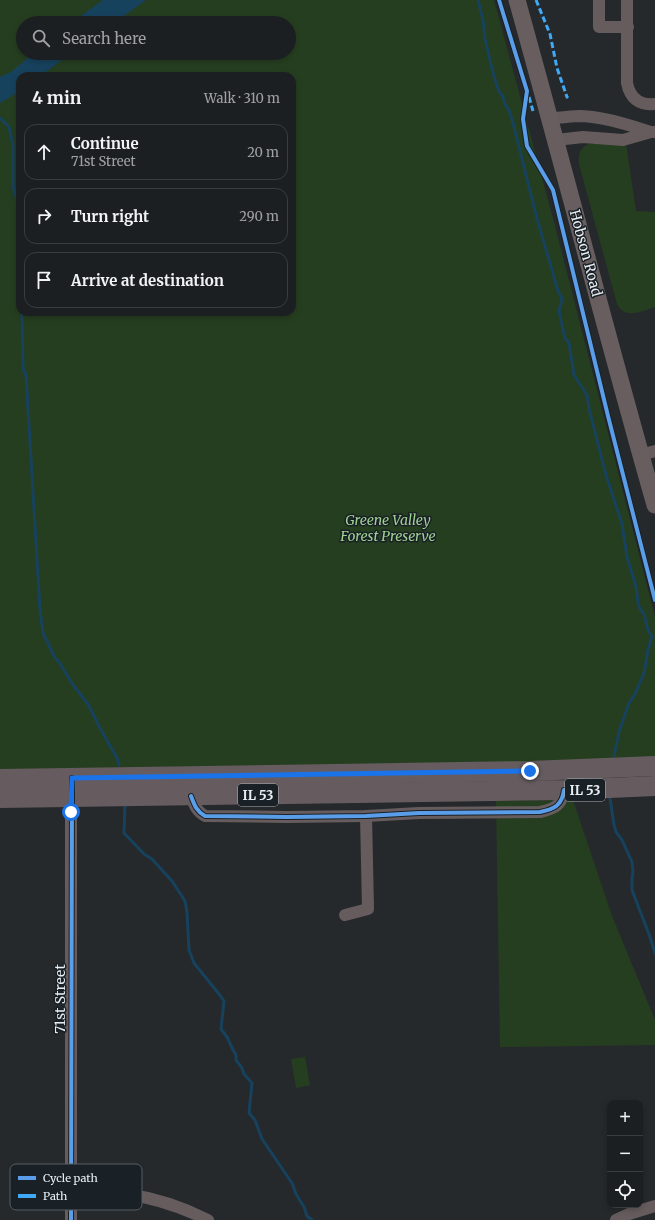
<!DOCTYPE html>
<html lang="en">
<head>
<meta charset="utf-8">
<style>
	:root { --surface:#1c1f21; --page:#292c2e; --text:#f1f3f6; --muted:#a0a2a5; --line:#3a3d3f }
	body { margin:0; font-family:Merriweather,serif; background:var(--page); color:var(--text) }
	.controls { position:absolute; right:12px; bottom:12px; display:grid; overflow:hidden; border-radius:8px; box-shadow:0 2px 6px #0003 }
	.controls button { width:36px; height:36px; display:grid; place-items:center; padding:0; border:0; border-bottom:1px solid var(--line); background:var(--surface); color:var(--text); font:20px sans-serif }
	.stop { position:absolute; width:12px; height:12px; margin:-9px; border:3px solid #1a73e8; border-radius:50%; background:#fff }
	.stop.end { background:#1a73e8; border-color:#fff; box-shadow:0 1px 4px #0008 }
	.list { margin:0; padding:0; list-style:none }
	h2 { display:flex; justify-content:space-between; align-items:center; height:52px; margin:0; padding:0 16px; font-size:17px }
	h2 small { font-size:13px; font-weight:400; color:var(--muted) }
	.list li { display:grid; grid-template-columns:26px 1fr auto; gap:12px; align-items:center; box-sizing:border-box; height:56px; margin:0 8px 8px; padding:0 8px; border:1px solid var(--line); border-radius:12px }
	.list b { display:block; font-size:15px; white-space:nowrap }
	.list p { margin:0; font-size:13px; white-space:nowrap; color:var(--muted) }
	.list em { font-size:13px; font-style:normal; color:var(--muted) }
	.icon { flex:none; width:22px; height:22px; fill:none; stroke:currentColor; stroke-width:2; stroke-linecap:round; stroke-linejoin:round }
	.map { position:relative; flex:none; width:655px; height:1220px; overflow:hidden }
	.search { position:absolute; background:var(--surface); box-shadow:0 2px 6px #0003; left:16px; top:16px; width:280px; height:44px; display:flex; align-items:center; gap:10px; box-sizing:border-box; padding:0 14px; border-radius:22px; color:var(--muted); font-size:15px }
	.panel { position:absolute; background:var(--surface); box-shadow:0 2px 6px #0003; left:16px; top:72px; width:280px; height:244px; border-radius:12px }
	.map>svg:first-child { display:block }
</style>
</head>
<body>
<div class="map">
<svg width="655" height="1220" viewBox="0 0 655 1220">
	<rect width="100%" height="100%" fill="#25292c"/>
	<g fill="#263e20" fill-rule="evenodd">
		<path d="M 0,0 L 494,0 L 555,226 L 655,617 L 655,758 L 533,763 L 0,771 ZM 23,23 L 289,23 L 289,53 L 23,53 ZM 20,76 L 292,76 L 292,312 L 20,312 Z"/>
		<path d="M 589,144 L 626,144 L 636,211 L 655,212 L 655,307 C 642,311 625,320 617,304 L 579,164 C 578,154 580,148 589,144 Z"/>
		<polygon points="573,800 612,916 655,1020 655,1045 500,1047 496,801"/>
		<polygon points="305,1057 310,1085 296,1088 291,1059"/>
	</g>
	<g fill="#17425e">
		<polygon points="103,0 146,0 114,23 71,23"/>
		<polygon points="34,53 72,53 40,76 20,76 20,91 0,103 0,77 11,72"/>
	</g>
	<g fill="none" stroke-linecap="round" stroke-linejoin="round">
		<g stroke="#17425e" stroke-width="3">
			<polyline points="478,0 483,20 485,39 493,73 499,92 503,96 505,105 509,110 513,123 536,215 558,291 562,298 559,311 561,321 565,338 569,343 574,375 587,395 589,409 606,475 622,524 627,557 636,586 638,603 640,609 644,614 648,630 652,636 648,650 644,673 635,694 629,703 619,732 614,756"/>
			<polyline points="0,118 9,127 13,145 13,186 17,200 20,256"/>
			<polyline points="22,312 23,369 26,375 40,610 43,633 55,658 59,662 73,685 88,704 100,728 117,758 119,765"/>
			<polyline points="610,798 614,825 616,832 622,840 632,862 633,872 632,878 632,890 650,937 655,953"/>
			<polyline points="125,804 124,833 144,854 152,859 172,881 185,901 187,912 189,950 194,963 219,994 224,1001 221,1029 227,1037 233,1050 236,1055 236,1060 242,1068 244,1074 252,1083 249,1113 255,1120 262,1139 292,1183 296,1194 304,1207 307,1216 312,1220"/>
		</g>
		<g stroke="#665c5e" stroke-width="12">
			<polyline points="599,0 599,27 628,27"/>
			<path d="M 627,0 L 627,83 C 630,98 639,106 655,104"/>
			<path d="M 550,118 C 561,118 571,116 581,116 C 605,117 628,125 651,132 L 655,132"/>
			<polyline points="556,140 583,137 623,140 651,132"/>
			<polyline points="641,455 655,451"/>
			<path d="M 191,796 C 194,804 196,811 205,816 L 287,817 L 366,816 L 419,813 L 540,812 C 555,809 562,805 564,790"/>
			<polyline points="345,915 368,909 366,816"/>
			<path d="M 71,1190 C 89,1192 108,1192 126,1194 C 155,1198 182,1207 208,1220"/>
			<polyline points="71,1220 71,791"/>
			<polyline points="616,1220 629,1214 655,1206"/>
		</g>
		<path stroke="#685e60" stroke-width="17" d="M 517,0 C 564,168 607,337 655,505"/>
		<g stroke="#665c5f" stroke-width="20">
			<polyline points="0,779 530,771 655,766"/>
			<polyline points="0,798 564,790 655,786"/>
		</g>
		<g stroke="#3fa9f5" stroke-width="3" stroke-dasharray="6 3" stroke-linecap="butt">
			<polyline points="536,0 550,34 557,68 567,97 568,98"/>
			<polyline points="529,97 533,111"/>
		</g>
		<defs>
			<g id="cycleway">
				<polyline points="499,0 527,91 523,119 527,146 553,190 608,416 655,600"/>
				<path d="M 191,796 C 194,804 196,811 205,816 L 287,817 L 366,816 L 419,813 L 540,812 C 555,809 562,805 564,790"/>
				<polyline points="71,1220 72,778"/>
			</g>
		</defs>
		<use href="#cycleway" stroke="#192026" stroke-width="6"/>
		<use href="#cycleway" stroke="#5a9eea" stroke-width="4"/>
	</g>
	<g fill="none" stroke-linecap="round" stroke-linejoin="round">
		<polyline stroke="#1a73e8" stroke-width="5" points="71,812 72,778 530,771"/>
	</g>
	<g text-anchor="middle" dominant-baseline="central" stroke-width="3" stroke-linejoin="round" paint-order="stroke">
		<g fill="#192026" stroke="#abb0b5" stroke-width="1">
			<rect x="565" y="779" width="40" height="22" rx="3"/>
			<rect x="238" y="784" width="40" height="22" rx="3"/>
		</g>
		<g font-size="13" font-weight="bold" fill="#e9eef2">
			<text x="585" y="790">IL 53</text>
			<text x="258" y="795">IL 53</text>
		</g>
		<g font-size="14" fill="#e9eef2" stroke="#192026">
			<text transform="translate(586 253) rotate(75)">Hobson Road</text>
			<text transform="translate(60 999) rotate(-90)">71st Street</text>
		</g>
		<g font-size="14" font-style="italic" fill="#9fd191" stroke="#192026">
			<text x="388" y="520">Greene Valley<tspan x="388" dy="16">Forest Preserve</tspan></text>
		</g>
	</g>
	<rect x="10" y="1164" width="132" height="46" rx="6" fill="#192026" stroke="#575e63" stroke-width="1"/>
	<rect x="18" y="1176" width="18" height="4" fill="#5a9eea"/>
	<rect x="18" y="1194" width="18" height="4" fill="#3fa9f5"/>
	<g font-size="11" fill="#e9eef2">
		<text x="43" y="1182">Cycle path</text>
		<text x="43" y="1200">Path</text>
	</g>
</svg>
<div class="controls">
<button>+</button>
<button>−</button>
<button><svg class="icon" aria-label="locate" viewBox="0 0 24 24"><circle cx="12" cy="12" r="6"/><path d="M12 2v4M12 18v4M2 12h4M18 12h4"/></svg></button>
</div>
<div class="stop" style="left:71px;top:812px"></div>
<div class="stop end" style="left:530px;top:771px"></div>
<div class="search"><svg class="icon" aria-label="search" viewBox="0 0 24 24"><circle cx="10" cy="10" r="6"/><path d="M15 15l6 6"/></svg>Search here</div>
<section class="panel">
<h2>4 min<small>Walk · 310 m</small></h2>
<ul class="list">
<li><svg class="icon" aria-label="ahead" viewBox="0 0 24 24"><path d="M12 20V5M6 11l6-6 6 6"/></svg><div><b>Continue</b><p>71st Street</p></div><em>20 m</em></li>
<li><svg class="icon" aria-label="right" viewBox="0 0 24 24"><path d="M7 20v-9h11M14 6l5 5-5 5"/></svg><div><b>Turn right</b></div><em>290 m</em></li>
<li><svg class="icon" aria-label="arrive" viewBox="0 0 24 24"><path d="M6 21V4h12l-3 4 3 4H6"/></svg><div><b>Arrive at destination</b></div></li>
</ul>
</section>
</div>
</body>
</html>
